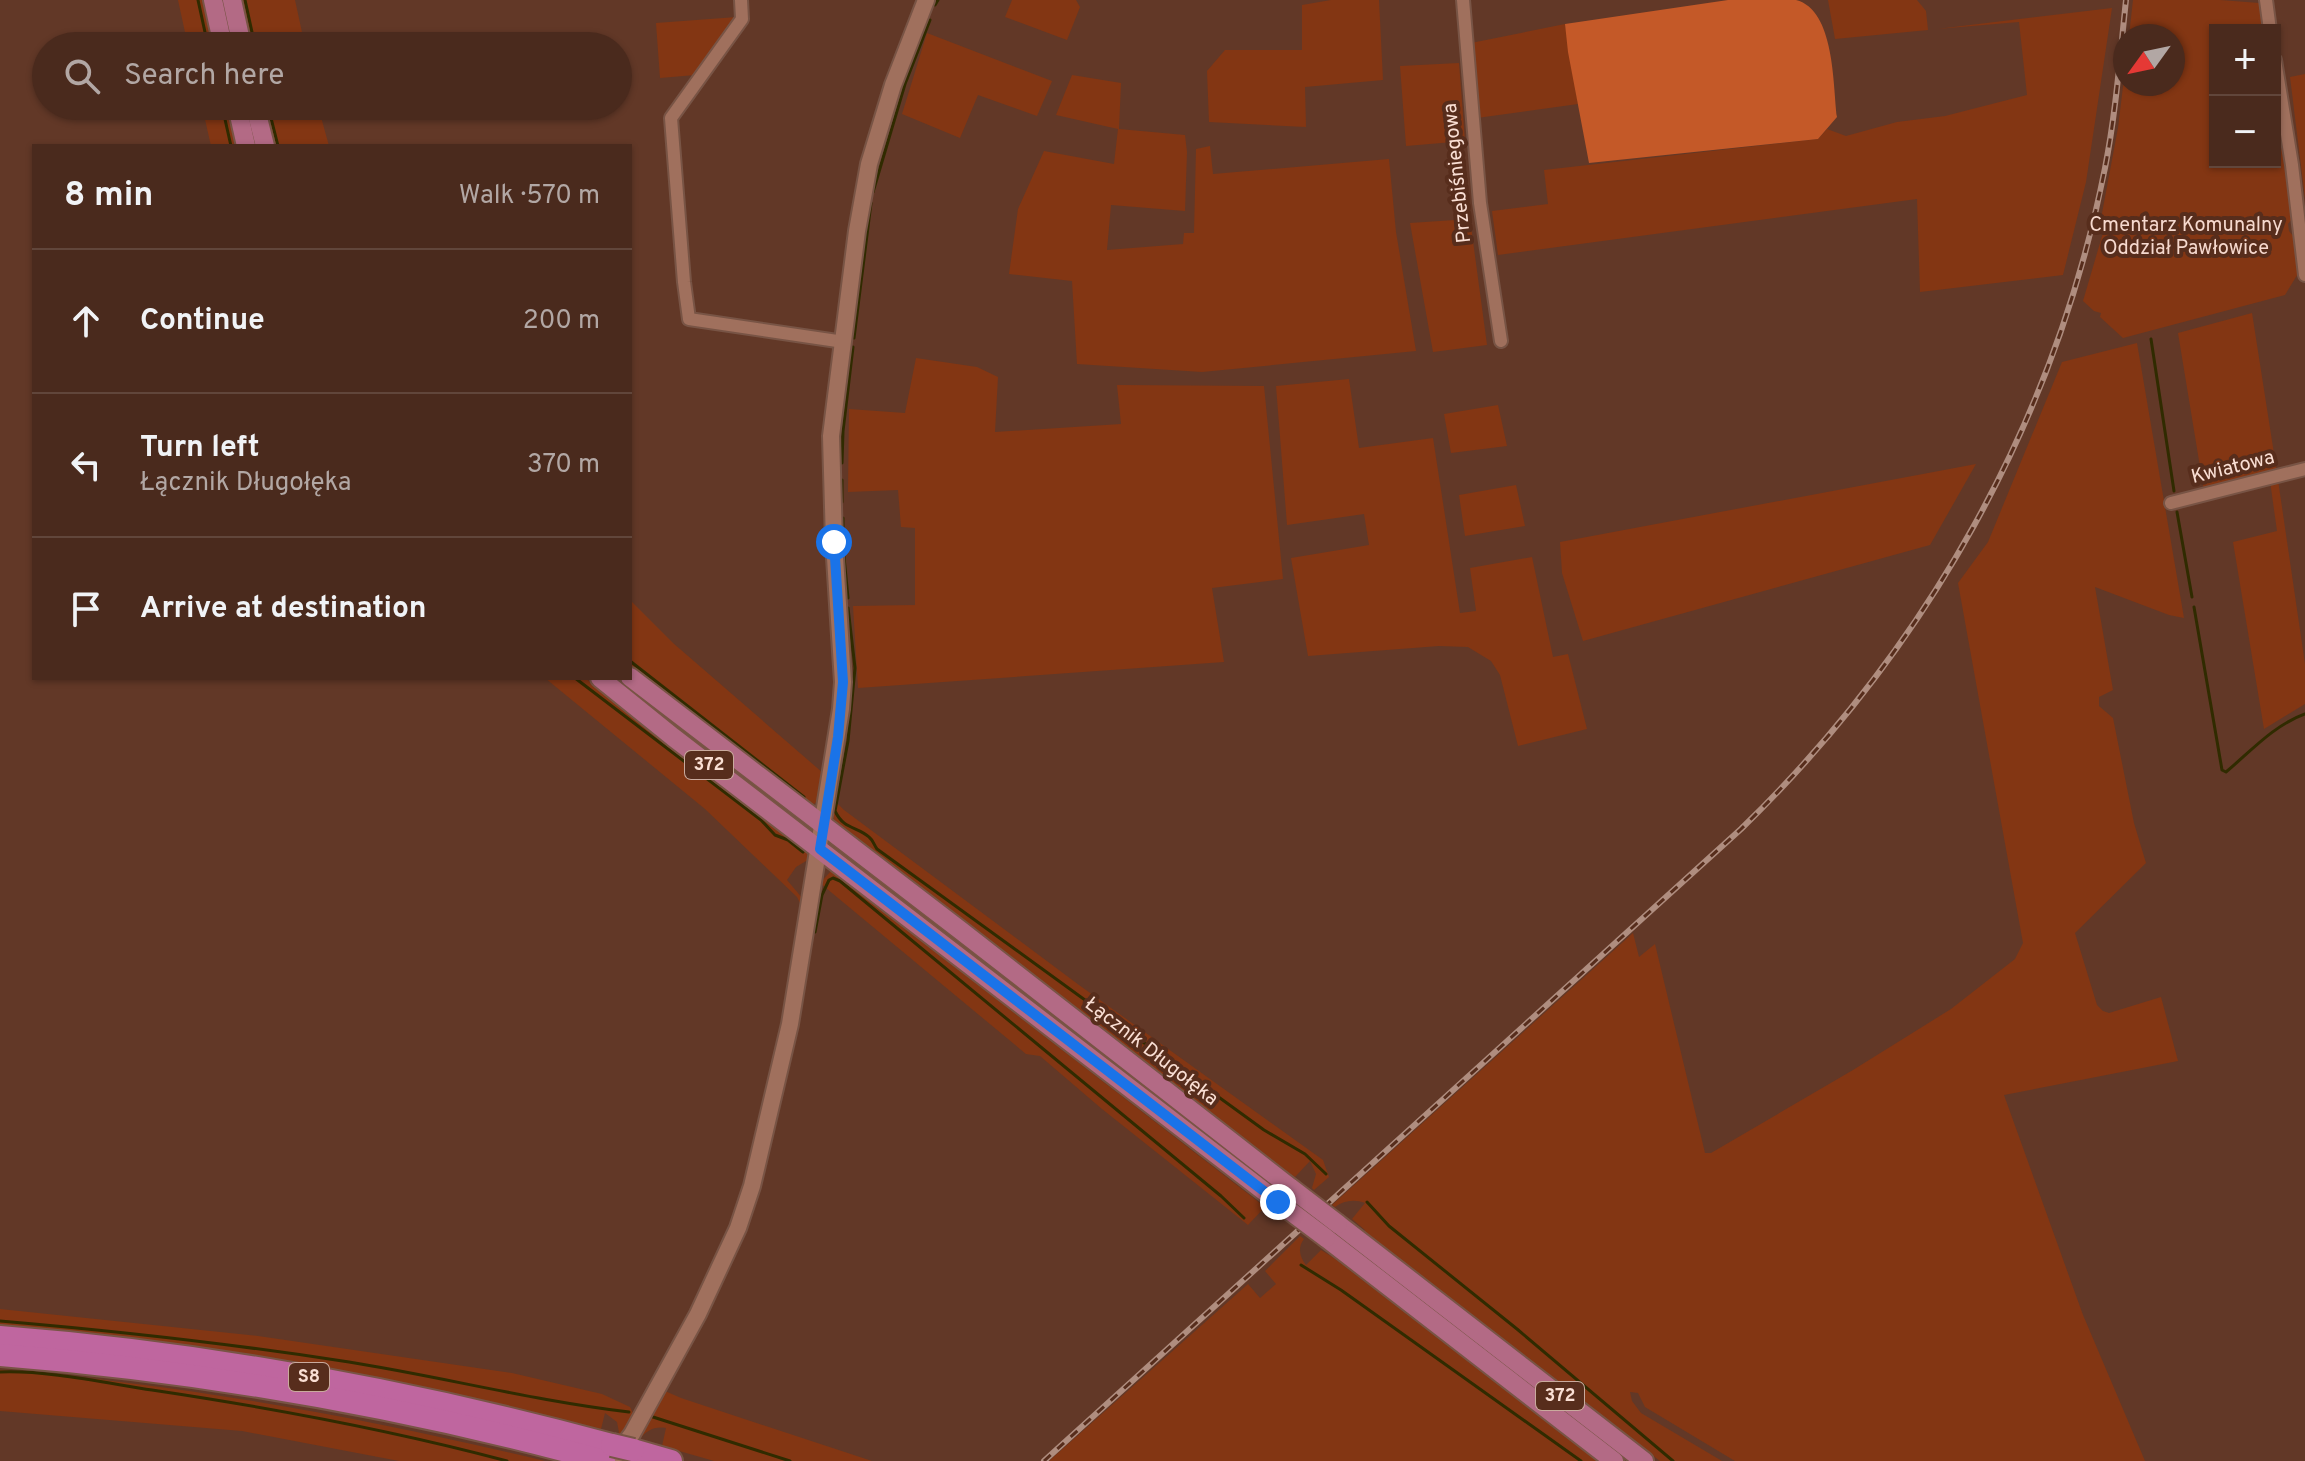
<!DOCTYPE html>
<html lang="en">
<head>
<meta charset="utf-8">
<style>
	:root { --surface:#4a2a1d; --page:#54362a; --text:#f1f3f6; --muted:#b2a7a4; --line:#61463b }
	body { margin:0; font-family:Overpass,sans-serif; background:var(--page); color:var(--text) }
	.controls { position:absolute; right:24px; top:24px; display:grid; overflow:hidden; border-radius:0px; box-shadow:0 2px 6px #0004 }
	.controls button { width:72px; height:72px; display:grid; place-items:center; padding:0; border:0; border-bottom:2px solid var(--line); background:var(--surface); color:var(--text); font:40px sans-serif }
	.compass { position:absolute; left:2113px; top:24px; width:72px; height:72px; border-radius:50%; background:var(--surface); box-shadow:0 2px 6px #0004; rotate:237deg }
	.stop { position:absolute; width:24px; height:24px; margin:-18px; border:6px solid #1a73e8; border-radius:50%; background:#fff }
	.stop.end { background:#1a73e8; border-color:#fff; box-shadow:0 2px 8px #0008 }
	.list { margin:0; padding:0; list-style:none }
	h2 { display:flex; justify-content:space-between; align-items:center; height:104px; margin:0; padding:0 32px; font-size:34px }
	h2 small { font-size:26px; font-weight:400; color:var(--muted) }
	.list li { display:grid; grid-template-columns:52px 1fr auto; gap:24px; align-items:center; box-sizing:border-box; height:144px; padding:0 32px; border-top:2px solid var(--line) }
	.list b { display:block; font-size:30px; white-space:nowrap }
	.list p { margin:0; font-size:26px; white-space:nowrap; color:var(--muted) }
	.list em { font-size:26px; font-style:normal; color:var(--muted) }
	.icon { flex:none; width:44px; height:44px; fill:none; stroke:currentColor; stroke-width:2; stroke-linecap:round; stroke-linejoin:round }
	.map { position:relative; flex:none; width:2305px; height:1461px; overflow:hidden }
	.search { position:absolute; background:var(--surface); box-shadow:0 2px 6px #0004; left:32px; top:32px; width:600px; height:88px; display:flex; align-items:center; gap:20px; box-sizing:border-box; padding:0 28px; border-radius:44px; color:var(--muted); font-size:30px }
	.panel { position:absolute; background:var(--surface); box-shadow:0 2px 6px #0004; left:32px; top:144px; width:600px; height:536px; border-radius:0px }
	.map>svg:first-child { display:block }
</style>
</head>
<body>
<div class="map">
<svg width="2305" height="1461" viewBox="0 0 2305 1461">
	<rect width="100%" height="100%" fill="#623827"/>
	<g fill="#833613">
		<polygon points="178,0 202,0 213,46 188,46"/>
		<polygon points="242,0 295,0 305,46 253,46"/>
		<polygon points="1012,0 1076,0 1080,7 1067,40 1005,17"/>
		<polygon points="1331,0 1379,0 1383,80 1305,87 1306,127 1209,122 1207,71 1225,50 1302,50 1302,5"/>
		<polygon points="1828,0 1917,0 1926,11 1928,30 1835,39"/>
		<polygon points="2133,0 2220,0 2259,3 2264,30 2215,30 2215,162 2275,162 2275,103 2292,219 2288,224 2289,231 2294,237 2299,272 2285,295 2123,338 2100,317 2101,313 2094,311 2083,301 2105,226 2100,224 2118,128 2125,70 2125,84 2173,84 2173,36 2129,36"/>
		<polygon points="2112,8 2086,182 2063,275 1920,292 1917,199 1498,255 1492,211 1548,204 1544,170 1818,139 1827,129 1846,136 1897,122 1945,116 2027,95 2019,22 1937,29"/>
		<polygon points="737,17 695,75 660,78 656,23"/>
		<polygon points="1565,24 1578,104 1477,118 1471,43"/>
		<polygon points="927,33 1052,81 1037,116 978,95 960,138 902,114"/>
		<polygon points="1459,63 1465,141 1406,146 1400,66"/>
		<polygon points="2305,74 2305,198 2290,77"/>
		<polygon points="1072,75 1121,83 1119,129 1185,135 1187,152 1185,211 1111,205 1107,250 1183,244 1184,233 1194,233 1196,149 1210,146 1213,174 1389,159 1396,232 1416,351 1202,372 1077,364 1072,281 1009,274 1018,209 1044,151 1114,164 1118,129 1056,115"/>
		<polygon points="202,106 226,106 236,146 211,146"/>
		<polygon points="266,106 318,106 329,146 276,146"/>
		<polygon points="1470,219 1487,345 1433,352 1410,223"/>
		<polygon points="2252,313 2277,473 2204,491 2178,333"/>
		<path d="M 2137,343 L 2184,618 L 2169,615 L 2095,587 L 2113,690 L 2099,697 L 2099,706 L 2113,718 L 2134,823 L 2146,863 L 2075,933 L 2097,1005 L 2103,1011 L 2109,1013 L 2161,997 L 2178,1061 L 2004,1095 L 2083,1315 L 2145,1461 L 1735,1461 L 1645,1407 L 1638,1393 L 1630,1392 L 1632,1401 L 1641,1413 L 1722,1461 L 1660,1461 L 1363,1233 L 1365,1230 L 1352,1219 L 1365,1203 C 1355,1199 1344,1200 1335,1207 L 1332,1205 L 1633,933 L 1639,957 L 1655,944 L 1705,1153 L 1711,1153 L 1853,1070 L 1951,1009 L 2015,959 L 2023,943 L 1958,583 L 1988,542 L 2062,362 Z"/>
		<polygon points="916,358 977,367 998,377 995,432 1121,424 1117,385 1264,386 1283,579 1212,588 1224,662 858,688 853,606 915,605 915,528 901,527 898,490 848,492 849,409 905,413"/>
		<polygon points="1349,379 1359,448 1433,438 1460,613 1476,611 1470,568 1532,557 1553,657 1568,654 1587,729 1518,746 1500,675 1491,661 1468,647 1439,646 1308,656 1291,558 1369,545 1364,514 1287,525 1276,386"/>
		<polygon points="1498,405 1507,446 1451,453 1444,414"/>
		<polygon points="1976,464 1930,545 1583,641 1562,573 1560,542"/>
		<polygon points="2278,480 2305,664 2305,704 2264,729 2233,542 2277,531 2270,481"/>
		<polygon points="1516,485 1525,526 1465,536 1459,495"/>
		<polygon points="630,600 673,643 823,773 821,798 814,804 804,801 630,666"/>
		<polygon points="545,678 585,678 795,840 811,858 796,867 787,880 803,899 802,907 797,897 705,809"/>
		<polygon points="834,800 844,810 1079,985 1323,1160 1329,1177 1314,1190 1312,1188 1316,1174 1310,1161 1295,1177 1282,1169 868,849 863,842 835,824 832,812"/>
		<polygon points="845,858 851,859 1286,1194 1282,1197"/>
		<polygon points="831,871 1265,1207 1248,1225 1102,1109 1040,1056 1026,1054 820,883"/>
		<path d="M 1300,1236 L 1304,1239 C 1297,1248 1300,1257 1306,1265 L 1321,1250 L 1334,1258 L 1597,1461 L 1049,1461 L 1248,1284 L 1260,1298 L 1276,1284 L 1265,1271 Z"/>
		<path d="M 0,1309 L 258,1336 L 512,1373 L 602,1394 L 630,1407 L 635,1417 L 600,1461 L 619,1432 L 617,1422 L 605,1413 L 601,1429 C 492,1403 383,1378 272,1359 C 182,1344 91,1335 0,1326 Z"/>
		<path d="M 0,1370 C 184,1384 366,1418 545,1461 L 399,1461 L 242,1431 L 0,1411 Z"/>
		<path d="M 665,1391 L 681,1398 L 872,1461 L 714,1461 L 662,1446 L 666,1428 C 644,1424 636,1445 625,1461 L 618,1461 Z"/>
	</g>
	<path fill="#c45928" d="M 1728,0 C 1747,0 1778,0 1796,0 C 1835,10 1833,85 1837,117 L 1818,139 L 1589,163 L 1568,52 L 1565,24 Z"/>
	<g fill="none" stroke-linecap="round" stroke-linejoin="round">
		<g stroke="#302b00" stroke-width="3">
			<polyline points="198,0 208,46"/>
			<polyline points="245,0 255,46"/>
			<polyline points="935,5 938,0"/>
			<polyline points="222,106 231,146"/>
			<polyline points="268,106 278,146"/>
			<polyline points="873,192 905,84 930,20"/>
			<polyline points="854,338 871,203"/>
			<polyline points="2151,339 2174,491"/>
			<polyline points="842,463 843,431 853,347"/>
			<polyline points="842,480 842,502"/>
			<polyline points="2177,512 2192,597"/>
			<polyline points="843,542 843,518"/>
			<polyline points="844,557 848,598"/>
			<path d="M 2194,607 L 2222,770 L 2226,772 C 2251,751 2274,725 2305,714"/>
			<path d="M 848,608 L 855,668 L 848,741 L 835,811 C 844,830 857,826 869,837 C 873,840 874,845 877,849 L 1264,1130 L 1305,1154 L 1326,1174"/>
			<polyline points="630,661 804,797"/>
			<polyline points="575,678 761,820 775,835 788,840 803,852"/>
			<polyline points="815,932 822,895 829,880 833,878 840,881 1221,1196 1244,1218"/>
			<polyline points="1367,1202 1389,1226 1517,1329 1673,1461"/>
			<polyline points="1301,1265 1341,1290 1581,1461"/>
			<path d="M 0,1321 C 117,1331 233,1344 349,1362 C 443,1377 535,1401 629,1412"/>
			<path d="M 0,1372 C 46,1370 106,1383 152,1390 C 272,1408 391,1430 507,1461"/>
			<polyline points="653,1417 790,1461"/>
		</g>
		<defs>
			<g id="street">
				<polyline points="741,0 742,19 671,118 684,282 689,319 844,342"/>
				<polyline points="1463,0 1480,203 1501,341"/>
				<polyline points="2266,0 2270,30"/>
				<polyline points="2275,60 2292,165 2305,275"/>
				<polyline points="2171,503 2305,469"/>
			</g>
			<polyline id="secondary" points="612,1461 632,1434 698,1314 738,1228 752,1186 790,1024 841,709 843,682 834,542 831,436 857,231 869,164 893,85 926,0"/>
			<g id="primary">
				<polyline points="213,0 223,46"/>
				<polyline points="232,0 242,46"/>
				<polyline points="237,106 246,146"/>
				<polyline points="255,106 265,146"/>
				<polyline points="630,677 960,930 1291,1188"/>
				<polyline points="600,678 673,737 1278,1202"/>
				<polyline points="1338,1224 1644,1461"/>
				<polyline points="1326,1238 1614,1461"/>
			</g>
			<g id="highway">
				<path d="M 0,1337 C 207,1353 412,1391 612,1445"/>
				<path d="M 0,1355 C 203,1371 407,1407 604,1461"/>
				<polyline points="633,1450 671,1461"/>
			</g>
		</defs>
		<use href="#street" stroke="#785445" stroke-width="16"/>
		<use href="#secondary" stroke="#785445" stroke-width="20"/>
		<use href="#primary" stroke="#785445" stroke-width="22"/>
		<use href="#highway" stroke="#785445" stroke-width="26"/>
		<use href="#street" stroke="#a0705d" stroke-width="12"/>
		<use href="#secondary" stroke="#a0705d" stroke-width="16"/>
		<use href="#primary" stroke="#b36a85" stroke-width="18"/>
		<use href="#highway" stroke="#bf669f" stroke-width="22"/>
		<defs>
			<path id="rail" d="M 1044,1461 L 1741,829 C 1926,649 2055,422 2105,168 C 2116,112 2120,56 2126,0"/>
		</defs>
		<use href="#rail" stroke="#af8d7f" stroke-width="6"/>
		<use href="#rail" stroke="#572d1c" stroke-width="3" stroke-dasharray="9" stroke-linecap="butt"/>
		<defs>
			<g id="primary-bridge">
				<polyline points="1291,1188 1338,1224"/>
				<polyline points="1278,1202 1326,1238"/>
			</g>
			<polyline id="highway-bridge" points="612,1445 633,1450"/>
		</defs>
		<use href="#primary-bridge" stroke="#785445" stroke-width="22" stroke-linecap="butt"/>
		<use href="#highway-bridge" stroke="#785445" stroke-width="26" stroke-linecap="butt"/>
		<use href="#primary-bridge" stroke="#b36a85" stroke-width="18"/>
		<use href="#highway-bridge" stroke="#bf669f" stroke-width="22"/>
	</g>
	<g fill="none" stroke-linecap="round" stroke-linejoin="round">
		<polyline stroke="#1a73e8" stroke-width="10" points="834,542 843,682 838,737 820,849 1278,1202"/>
	</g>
	<g text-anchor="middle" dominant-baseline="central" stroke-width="8" stroke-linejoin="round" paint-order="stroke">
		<g fill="#572d1c" stroke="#c9aa9d" stroke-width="2">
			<rect x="685" y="751" width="48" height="28" rx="6"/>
			<rect x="289" y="1363" width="40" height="28" rx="6"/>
			<rect x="1536" y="1382" width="48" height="28" rx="6"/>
		</g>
		<g font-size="18" font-weight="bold" fill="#fadfd4">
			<text x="709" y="765">372</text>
			<text x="309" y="1377">S8</text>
			<text x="1560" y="1396">372</text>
		</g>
		<g font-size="20" fill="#fadfd4" stroke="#572d1c">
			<text transform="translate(1458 173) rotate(-96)">Przebiśniegowa</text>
			<text transform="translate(2233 468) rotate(-14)">Kwiatowa</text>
			<text transform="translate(1151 1052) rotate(38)">Łącznik Długołęka</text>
		</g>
		<g font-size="20" fill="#f6d9ce" stroke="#572d1c">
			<text x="2186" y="226">Cmentarz Komunalny<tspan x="2186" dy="23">Oddział Pawłowice</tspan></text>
		</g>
	</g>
</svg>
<div class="controls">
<button>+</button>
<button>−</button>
</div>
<svg class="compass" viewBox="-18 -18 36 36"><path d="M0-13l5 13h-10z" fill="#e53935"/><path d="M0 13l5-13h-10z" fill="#b2a7a4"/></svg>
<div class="stop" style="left:834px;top:542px"></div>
<div class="stop end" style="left:1278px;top:1202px"></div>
<div class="search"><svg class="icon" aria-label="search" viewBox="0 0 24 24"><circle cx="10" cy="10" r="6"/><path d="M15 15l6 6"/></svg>Search here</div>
<section class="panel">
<h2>8 min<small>Walk · 570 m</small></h2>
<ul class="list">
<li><svg class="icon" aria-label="ahead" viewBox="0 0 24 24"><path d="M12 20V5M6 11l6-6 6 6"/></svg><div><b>Continue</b></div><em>200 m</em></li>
<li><svg class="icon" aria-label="left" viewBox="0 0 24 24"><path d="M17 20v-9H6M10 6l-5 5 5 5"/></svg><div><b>Turn left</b><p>Łącznik Długołęka</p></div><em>370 m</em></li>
<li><svg class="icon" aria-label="arrive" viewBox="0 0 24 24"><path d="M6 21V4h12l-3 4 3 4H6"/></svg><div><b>Arrive at destination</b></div></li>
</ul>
</section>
</div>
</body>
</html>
